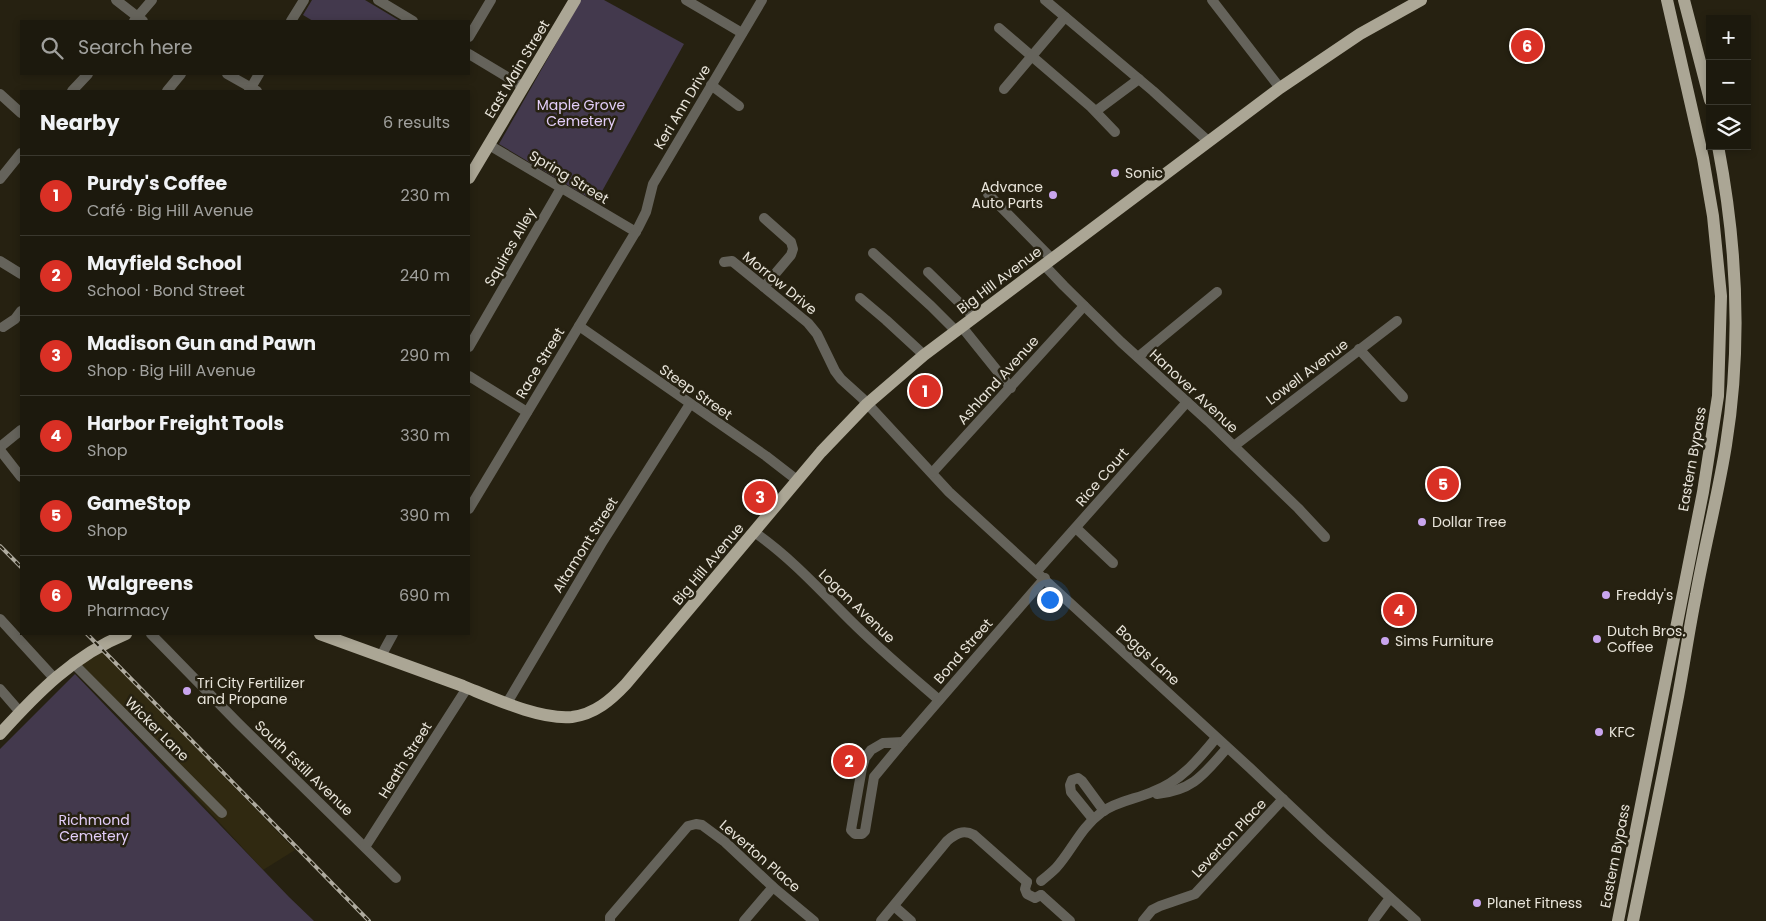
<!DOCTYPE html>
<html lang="en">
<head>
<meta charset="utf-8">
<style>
	:root { --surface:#1c190d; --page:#29261b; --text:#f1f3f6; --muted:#a0a09d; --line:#3a382e; --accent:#d93025 }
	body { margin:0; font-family:Poppins,sans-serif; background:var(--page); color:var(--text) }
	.controls { position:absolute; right:15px; top:15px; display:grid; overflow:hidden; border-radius:0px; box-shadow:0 2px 8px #0003 }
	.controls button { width:45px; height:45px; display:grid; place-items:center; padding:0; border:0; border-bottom:1px solid var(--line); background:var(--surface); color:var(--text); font:25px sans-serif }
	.you { position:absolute; left:1049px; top:599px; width:18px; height:18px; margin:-12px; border:4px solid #fff; border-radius:50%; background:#1a73e8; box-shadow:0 0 0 8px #1a73e833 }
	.badge { display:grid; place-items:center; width:32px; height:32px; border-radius:50%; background:var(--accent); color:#fff; font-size:16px; font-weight:700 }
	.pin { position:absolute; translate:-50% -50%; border:2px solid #fff; box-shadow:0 1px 5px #0006 }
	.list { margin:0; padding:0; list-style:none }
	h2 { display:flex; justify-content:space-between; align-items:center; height:65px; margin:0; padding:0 20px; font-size:21px }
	h2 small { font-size:16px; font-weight:400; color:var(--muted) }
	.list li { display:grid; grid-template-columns:32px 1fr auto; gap:15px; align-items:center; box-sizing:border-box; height:80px; padding:0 20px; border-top:1px solid var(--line) }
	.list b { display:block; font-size:19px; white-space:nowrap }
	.list p { margin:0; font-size:16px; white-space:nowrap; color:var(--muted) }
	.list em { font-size:16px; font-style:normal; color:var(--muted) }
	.icon { flex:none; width:28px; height:28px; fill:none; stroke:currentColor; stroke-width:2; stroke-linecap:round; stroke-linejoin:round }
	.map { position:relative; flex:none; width:1766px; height:921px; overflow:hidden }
	.search { position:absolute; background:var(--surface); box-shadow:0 2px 8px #0003; left:20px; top:20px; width:450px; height:55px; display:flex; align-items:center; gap:12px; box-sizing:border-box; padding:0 18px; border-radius:0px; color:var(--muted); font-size:19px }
	.panel { position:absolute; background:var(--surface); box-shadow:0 2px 8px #0003; left:20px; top:90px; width:450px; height:545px; border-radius:0px }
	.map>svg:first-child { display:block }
</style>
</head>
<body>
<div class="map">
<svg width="1766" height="921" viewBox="0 0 1766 921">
	<rect width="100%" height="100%" fill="#262111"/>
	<polygon fill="#302911" points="99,646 295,850 263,870 73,663"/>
	<g fill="#43394d">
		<polygon points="312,0 365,0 400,21 313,21 303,15"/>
		<polygon points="581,0 604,0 684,44 596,202 499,144"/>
		<polygon points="75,674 289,897 314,921 0,921 0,749"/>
	</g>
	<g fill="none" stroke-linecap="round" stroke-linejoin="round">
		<g stroke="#65635b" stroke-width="10">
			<polyline points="116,0 143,21"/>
			<polyline points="378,0 413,21"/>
			<polyline points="686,0 742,33"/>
			<polyline points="1045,0 1153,91 1208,141"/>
			<polyline points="1212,0 1280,88"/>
			<polyline points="134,21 152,0"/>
			<polyline points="291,21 304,0"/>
			<polyline points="999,28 1091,107 1115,132"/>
			<polyline points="469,37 491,0"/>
			<polyline points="469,54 524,87"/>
			<polyline points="227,74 257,91"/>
			<polyline points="711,85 739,106"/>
			<polyline points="1004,89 1065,17"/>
			<polyline points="72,91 88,74"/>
			<polyline points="167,91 181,74"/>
			<polyline points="249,91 259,74"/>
			<polyline points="0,94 21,113"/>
			<polyline points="1096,111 1139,79"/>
			<polyline points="489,145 636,232"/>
			<polyline points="0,179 21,153"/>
			<polyline points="988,194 1052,259"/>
			<polyline points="764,218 791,242 793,249 791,255 764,287"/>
			<polyline points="873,253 931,306 956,331"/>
			<polyline points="0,261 21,274"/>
			<polyline points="724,262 732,261 737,265 808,323 817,334 835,371 841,379 862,398 949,492 1250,768 1323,837 1416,921"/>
			<polyline points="1044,265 1064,286 1121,342 1208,421 1298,508 1325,537"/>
			<polyline points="928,272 974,317"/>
			<polyline points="860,298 886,320 924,355"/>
			<polyline points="579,326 766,456 797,480"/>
			<polyline points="3,327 15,319 21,311"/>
			<polyline points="962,327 1011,388"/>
			<polyline points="469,347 561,188"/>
			<polyline points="1359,349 1403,397"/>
			<polyline points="1138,357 1217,292"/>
			<polyline points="469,376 527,412"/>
			<polyline points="1234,446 1397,321"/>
			<polyline points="0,447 21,430"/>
			<polyline points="0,450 21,477"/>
			<polyline points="932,473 1084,306"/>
			<polyline points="469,509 638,228 646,212 653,184 762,0"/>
			<polyline points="1076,528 1113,563"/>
			<path d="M 754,532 C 790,557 819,589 850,620 C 878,648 909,674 939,700"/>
			<polyline points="1037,571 1187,402"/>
			<polyline points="0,619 54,678"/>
			<polyline points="151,634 237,722 396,878"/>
			<polyline points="381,656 393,634"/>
			<polyline points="73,663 222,813"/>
			<polyline points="0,689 20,712"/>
			<polyline points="507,703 603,541 690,404"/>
			<polygon points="903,742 874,777 865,831 862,834 855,834 851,830 862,768 865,758 871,750 883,743"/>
			<polyline points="903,742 1045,578"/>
			<path d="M 1157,794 C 1194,790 1204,774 1227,748"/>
			<polyline points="1093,819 1071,792 1070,785 1072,780 1078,778 1082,781 1104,811"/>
			<polyline points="365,847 467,688"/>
			<path d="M 1041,881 C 1046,877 1051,873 1056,868 C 1073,849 1080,828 1102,812 C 1117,801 1136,799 1152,792 C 1180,782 1198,760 1216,738"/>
			<polyline points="1027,882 1025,889 1027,894 1035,898 1041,895"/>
			<polyline points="1041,895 1070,921"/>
			<polyline points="894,906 911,921"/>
			<polyline points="610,921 610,917 688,826 696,824 702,825 725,842 773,887 814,921"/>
			<polyline points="744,921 773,887"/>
			<path d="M 881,921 L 947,841 C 955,834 963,829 974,835 L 1027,882"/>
			<polyline points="1143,921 1152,910 1160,906 1195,894 1283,799"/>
			<polyline points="1373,921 1390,898"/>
		</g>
		<g stroke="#aba695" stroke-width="12">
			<polyline points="1684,0 1710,100"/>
			<polyline points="469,178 575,0"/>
			<path d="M 320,634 C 368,651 415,669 463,686 C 493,698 540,720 572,717 C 595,714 611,700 626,684 L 821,452 L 867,404 L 924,355 L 1280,88 L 1360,34 L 1421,0"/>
			<path d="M 0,734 C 37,693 74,655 126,634"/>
			<polyline points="1618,921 1703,492 1718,396 1721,296 1713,216 1703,158 1667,0"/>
			<path d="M 1633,921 C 1647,852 1662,782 1675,712 C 1683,673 1688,634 1696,595 C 1705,545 1718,495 1726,445 C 1742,346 1737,245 1718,146"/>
		</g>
		<defs>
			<g id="rail">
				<polyline points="0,546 21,567"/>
				<polyline points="87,634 369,921"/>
			</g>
		</defs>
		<use href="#rail" stroke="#afab9f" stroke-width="4"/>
		<use href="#rail" stroke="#262111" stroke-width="2" stroke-dasharray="5.5" stroke-linecap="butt"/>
	</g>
	<g fill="#c9a5ee" stroke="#262111" stroke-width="2">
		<circle cx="1115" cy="173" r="5"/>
		<circle cx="1053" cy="195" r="5"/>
		<circle cx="1422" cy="522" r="5"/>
		<circle cx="1606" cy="595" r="5"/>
		<circle cx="1597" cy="639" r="5"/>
		<circle cx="1385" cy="641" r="5"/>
		<circle cx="187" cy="691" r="5"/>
		<circle cx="1599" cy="732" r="5"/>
		<circle cx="1477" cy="903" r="5"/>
	</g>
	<g text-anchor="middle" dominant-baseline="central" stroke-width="5" stroke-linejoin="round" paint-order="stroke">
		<g font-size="14" fill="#e8e4da" stroke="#262111">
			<text transform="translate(517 69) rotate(-59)">East Main Street</text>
			<text transform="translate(682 107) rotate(-59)">Keri Ann Drive</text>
			<text transform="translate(569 177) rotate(31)">Spring Street</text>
			<text transform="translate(510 247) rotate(-60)">Squires Alley</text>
			<text transform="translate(999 280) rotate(-37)">Big Hill Avenue</text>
			<text transform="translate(780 283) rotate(39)">Morrow Drive</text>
			<text transform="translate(540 363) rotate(-59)">Race Street</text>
			<text transform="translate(1307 372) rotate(-37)">Lowell Avenue</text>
			<text transform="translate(998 380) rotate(-48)">Ashland Avenue</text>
			<text transform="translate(1194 391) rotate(43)">Hanover Avenue</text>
			<text transform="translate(696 392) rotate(35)">Steep Street</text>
			<text transform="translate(1692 459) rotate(-80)">Eastern Bypass</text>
			<text transform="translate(1102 477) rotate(-49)">Rice Court</text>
			<text transform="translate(585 545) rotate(-58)">Altamont Street</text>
			<text transform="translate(708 564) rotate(-50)">Big Hill Avenue</text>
			<text transform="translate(857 606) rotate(44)">Logan Avenue</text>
			<text transform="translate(963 651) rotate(-49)">Bond Street</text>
			<text transform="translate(1148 655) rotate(43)">Boggs Lane</text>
			<text transform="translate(157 729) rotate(45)">Wicker Lane</text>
			<text transform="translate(405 760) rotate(-58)">Heath Street</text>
			<text transform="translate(304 768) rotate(44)">South Estill Avenue</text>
			<text transform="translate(1229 838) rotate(-47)">Leverton Place</text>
			<text transform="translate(760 856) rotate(41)">Leverton Place</text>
			<text transform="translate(1615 856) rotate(-79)">Eastern Bypass</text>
		</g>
		<g font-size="14" fill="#e3cef9" stroke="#262111">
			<text x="581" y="105">Maple Grove<tspan x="581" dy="16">Cemetery</tspan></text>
			<text x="94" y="820">Richmond<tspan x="94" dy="16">Cemetery</tspan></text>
		</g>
		<g font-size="14" fill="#e8e4da" stroke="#262111" text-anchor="start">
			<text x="1125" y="173">Sonic</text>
			<text x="1043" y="187" text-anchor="end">Advance<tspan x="1043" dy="16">Auto Parts</tspan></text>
			<text x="1432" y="522">Dollar Tree</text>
			<text x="1616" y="595">Freddy's</text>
			<text x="1607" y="631">Dutch Bros.<tspan x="1607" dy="16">Coffee</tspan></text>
			<text x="1395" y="641">Sims Furniture</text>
			<text x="197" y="683">Tri City Fertilizer<tspan x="197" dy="16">and Propane</tspan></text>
			<text x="1609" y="732">KFC</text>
			<text x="1487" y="903">Planet Fitness</text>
		</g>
	</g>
</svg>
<div class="controls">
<button>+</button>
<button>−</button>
<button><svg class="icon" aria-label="layers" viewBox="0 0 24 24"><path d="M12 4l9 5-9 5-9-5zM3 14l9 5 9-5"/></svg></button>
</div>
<div class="you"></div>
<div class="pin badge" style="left:925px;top:391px">1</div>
<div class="pin badge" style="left:849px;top:761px">2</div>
<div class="pin badge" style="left:760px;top:497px">3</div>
<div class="pin badge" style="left:1399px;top:610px">4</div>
<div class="pin badge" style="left:1443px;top:484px">5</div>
<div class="pin badge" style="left:1527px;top:46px">6</div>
<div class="search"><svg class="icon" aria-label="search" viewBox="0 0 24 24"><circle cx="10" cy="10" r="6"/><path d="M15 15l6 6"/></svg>Search here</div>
<section class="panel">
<h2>Nearby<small>6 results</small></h2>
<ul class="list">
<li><span class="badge">1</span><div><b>Purdy's Coffee</b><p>Café · Big Hill Avenue</p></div><em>230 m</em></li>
<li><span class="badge">2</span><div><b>Mayfield School</b><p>School · Bond Street</p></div><em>240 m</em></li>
<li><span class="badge">3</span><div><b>Madison Gun and Pawn</b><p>Shop · Big Hill Avenue</p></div><em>290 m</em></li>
<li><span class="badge">4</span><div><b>Harbor Freight Tools</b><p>Shop</p></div><em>330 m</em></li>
<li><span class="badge">5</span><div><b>GameStop</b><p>Shop</p></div><em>390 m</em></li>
<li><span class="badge">6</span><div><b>Walgreens</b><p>Pharmacy</p></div><em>690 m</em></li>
</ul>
</section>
</div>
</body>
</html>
